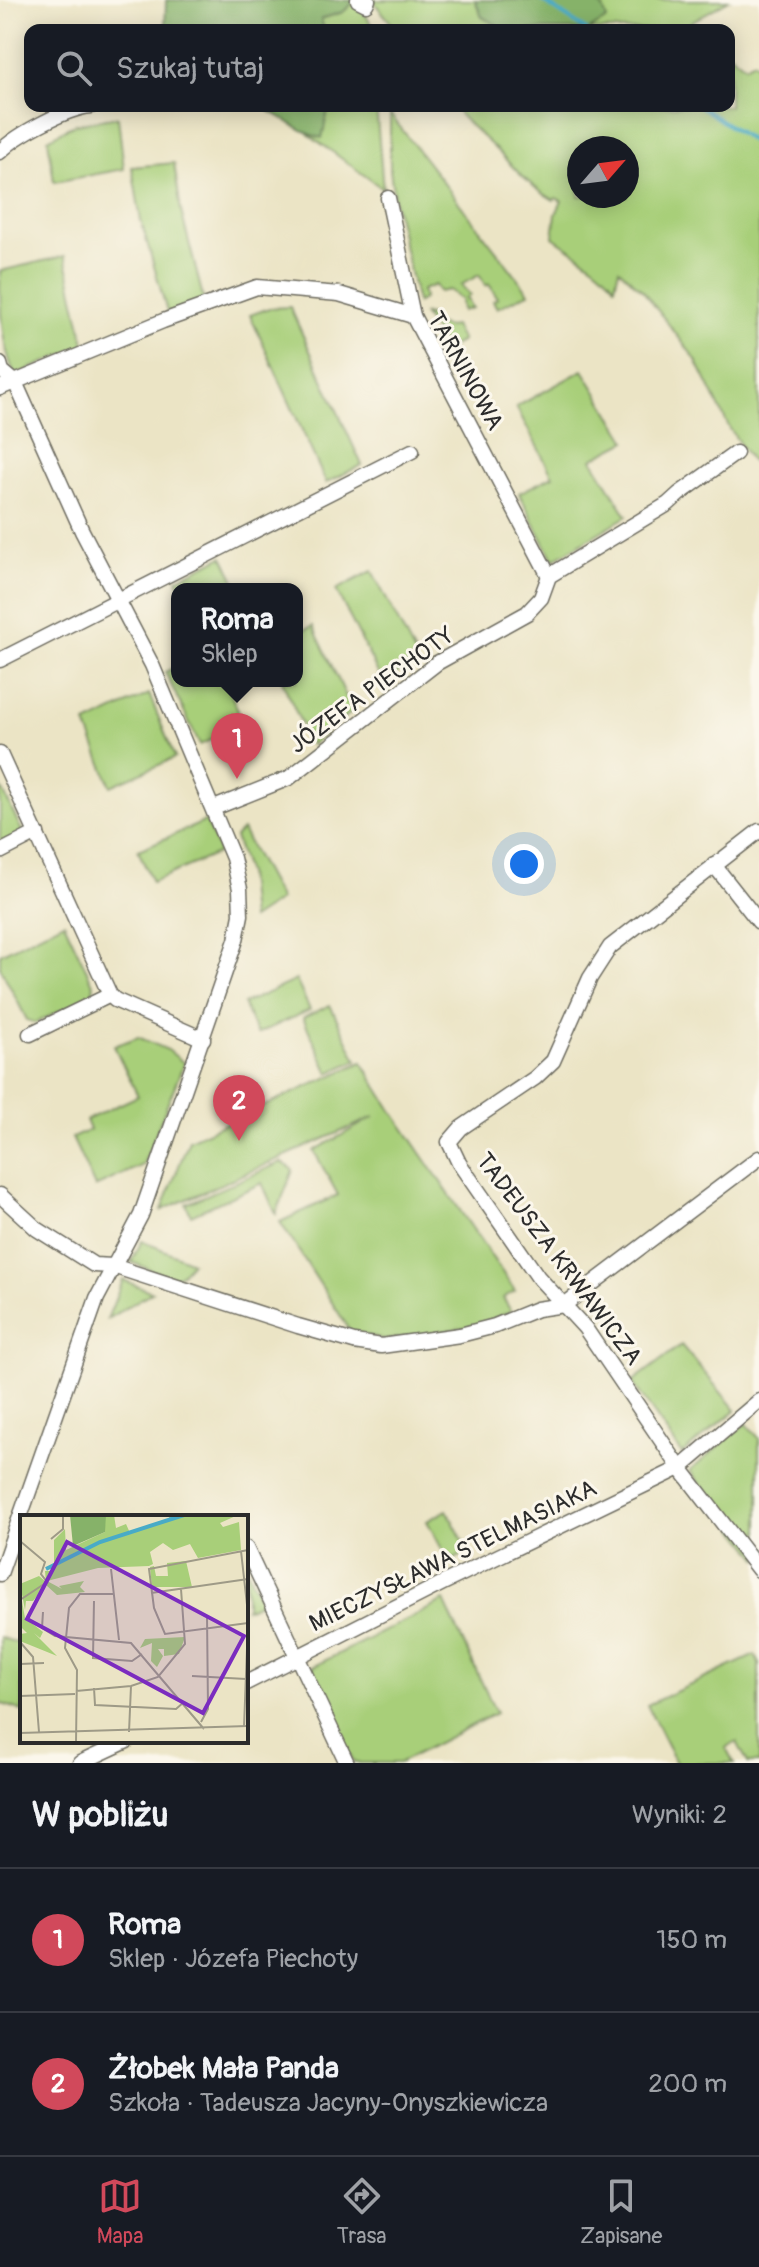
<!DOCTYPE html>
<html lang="pl">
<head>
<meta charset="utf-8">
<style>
	:root { --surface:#171b24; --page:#20242c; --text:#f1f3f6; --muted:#9ea1a6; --line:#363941; --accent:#d1495b }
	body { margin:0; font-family:Pangolin,sans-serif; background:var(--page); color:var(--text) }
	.compass { position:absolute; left:567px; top:136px; width:72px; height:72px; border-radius:50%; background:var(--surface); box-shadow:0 4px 20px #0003; rotate:62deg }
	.you { position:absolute; left:524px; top:864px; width:28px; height:28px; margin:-20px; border:6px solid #fff; border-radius:50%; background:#1a73e8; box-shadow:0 0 0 12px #1a73e833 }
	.badge { display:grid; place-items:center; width:52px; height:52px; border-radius:50%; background:var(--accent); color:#fff; font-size:26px; font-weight:700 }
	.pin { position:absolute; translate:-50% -66px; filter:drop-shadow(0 2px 4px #0008) }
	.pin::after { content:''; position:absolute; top:42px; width:28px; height:24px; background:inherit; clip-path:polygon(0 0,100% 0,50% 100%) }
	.popup { position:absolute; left:171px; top:583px; width:132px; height:104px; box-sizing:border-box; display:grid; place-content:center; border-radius:16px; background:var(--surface); filter:drop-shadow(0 2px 6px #0005); font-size:26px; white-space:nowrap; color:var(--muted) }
	.popup b { font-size:30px; color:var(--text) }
	.popup::after { content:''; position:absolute; left:50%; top:100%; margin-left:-16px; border:16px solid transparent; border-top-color:var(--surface) }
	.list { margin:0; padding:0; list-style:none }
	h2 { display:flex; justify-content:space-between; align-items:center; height:104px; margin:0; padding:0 32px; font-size:34px }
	h2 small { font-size:26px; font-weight:400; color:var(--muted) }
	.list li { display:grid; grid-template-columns:52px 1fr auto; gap:24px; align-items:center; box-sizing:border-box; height:144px; padding:0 32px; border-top:2px solid var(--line) }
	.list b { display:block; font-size:30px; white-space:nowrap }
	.list p { margin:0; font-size:26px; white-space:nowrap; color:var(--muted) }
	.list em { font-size:26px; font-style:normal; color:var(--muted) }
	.icon { flex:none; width:44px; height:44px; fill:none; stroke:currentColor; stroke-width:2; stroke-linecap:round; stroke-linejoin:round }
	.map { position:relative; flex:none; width:759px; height:1763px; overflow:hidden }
	.search { position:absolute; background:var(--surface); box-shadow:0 4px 20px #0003; left:24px; right:24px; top:24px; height:88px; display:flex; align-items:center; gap:20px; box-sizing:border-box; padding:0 28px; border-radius:16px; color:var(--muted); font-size:30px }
	.sheet { height:392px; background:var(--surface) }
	nav { display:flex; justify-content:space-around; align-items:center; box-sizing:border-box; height:112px; border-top:2px solid var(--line); background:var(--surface); font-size:22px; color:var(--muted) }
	nav a { display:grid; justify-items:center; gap:4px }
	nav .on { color:var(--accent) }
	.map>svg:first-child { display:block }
</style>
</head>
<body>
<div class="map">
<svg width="759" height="1763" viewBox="0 0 759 1763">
	<rect width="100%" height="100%" fill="#fbf7ec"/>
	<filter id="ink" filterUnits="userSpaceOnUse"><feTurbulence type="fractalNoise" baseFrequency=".0125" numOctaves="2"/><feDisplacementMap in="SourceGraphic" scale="16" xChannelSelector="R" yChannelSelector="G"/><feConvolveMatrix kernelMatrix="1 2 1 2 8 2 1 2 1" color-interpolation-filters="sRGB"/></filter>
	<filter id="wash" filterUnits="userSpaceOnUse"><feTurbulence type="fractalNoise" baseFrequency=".006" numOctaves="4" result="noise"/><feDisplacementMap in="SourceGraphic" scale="32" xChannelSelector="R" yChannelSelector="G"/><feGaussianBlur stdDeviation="1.8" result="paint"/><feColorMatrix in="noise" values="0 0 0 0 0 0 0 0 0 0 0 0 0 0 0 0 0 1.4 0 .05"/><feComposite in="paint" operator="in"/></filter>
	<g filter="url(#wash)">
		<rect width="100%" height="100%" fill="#ebe4c5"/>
		<g fill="#a8cf79" stroke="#6a7d52" stroke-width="2" fill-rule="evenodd">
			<polygon points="356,0 375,30 324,30 321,19 343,12"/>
			<polygon points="372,0 475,0 482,17 506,30 397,30"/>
			<polygon points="541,0 729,0 691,22 700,30 586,30"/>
			<path d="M 729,53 L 745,66 L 753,61 L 759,66 L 759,473 L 730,429 L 696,360 L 643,291 L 619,269 L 615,286 C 598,265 575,253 553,237 L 556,214 L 562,201 L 556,198 L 554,200 C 526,185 511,163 488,142 C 476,130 463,121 453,106 L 729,106 ZM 579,148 L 627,148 L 627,196 L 579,196 Z"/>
			<polygon points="329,106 376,106 383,189 308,134 322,137"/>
			<polygon points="390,114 529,293 497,308 493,301 497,298 489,284 486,286 479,275 461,285 470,295 466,298 472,308 462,311 461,299 449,290 439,292 435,285 422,290 424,298 417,303 395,205 390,170"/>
			<polygon points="118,117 124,169 54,182 48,139 75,124"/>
			<polygon points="174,163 181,211 204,301 168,315 141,221 132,167"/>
			<path d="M 65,256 L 85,346 L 15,375 C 0,341 0,308 0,271 Z"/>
			<polygon points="290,307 362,465 326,483 250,315 269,308"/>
			<path d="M 423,314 L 429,315 C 436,323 442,329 454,326 L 462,341 L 447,349 Z"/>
			<polygon points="583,370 627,441 592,459 627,516 553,560 519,493 553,476 516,407"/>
			<polygon points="223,556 239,589 181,589 177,579"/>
			<polygon points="372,571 416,656 384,685 336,590"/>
			<polygon points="313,626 353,711 311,745 282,681 297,681 297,633"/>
			<polygon points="177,666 177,681 225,681 244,724 200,745 165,672"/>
			<polygon points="149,694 175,758 111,786 86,724"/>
			<polygon points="0,785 24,835 0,846"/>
			<polygon points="206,821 219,853 152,882 138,850"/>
			<polygon points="242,830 280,900 251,919 247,874 235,837"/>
			<polygon points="64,922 94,986 92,995 36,1023 27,1020 0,967 0,954"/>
			<polygon points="296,980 310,1010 257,1034 243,1004"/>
			<polygon points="330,1005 357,1060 329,1073 303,1018"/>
			<polygon points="138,1037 168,1050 184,1063 143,1165 95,1187 72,1138 90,1130 86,1120 138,1096 114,1046"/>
			<polygon points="362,1062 391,1109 515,1291 503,1298 511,1311 480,1325 387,1340 351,1332 280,1222 338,1195 314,1151 374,1117 162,1210 189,1140"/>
			<polygon points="282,1162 293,1170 276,1214 262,1183 191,1215 186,1204"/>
			<polygon points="142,1241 192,1262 180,1275 172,1278 131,1262"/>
			<polygon points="123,1280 152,1292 107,1319"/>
			<polygon points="681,1345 736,1410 682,1454 632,1382"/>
			<polygon points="746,1423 759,1438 759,1559 690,1471"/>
			<polygon points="447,1510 469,1552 449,1562 427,1521"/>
			<polygon points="246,1567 261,1602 246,1609"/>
			<polygon points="444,1601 496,1713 399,1763 354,1763 308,1669"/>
			<polygon points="0,1637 22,1645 22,1711 0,1703"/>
			<polygon points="755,1655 759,1664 759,1763 748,1763 737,1742 726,1748 734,1763 676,1763 647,1705"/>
		</g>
		<g fill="#86b269" stroke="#586e4a" stroke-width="2">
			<polygon points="166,0 356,0 343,12 321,19 324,30 165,30"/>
			<polygon points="475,0 592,0 603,8 607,19 589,30 506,30 482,17"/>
			<path d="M 261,106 L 329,106 L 322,138 C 302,133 280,116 261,106 Z"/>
		</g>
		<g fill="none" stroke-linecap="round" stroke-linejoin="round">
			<g stroke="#48abc7" stroke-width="4">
				<polyline points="541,0 586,30"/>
				<polyline points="700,106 759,146"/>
			</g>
		</g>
	</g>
	<g filter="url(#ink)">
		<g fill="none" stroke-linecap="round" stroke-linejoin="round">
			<defs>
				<g id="street">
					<polyline points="358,0 366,4 368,0"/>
					<path d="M 0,152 C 17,134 67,108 91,106"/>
					<polyline points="388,198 413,316"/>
					<polyline points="0,364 2,371 15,382 82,531 152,665 233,858 240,889 241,915 236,940 141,1215 97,1298 0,1574"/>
					<polyline points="0,388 163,321 257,287 339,294 413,316 549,576"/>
					<polyline points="0,660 412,451"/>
					<polyline points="0,754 110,995 115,1000 203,1039"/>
					<polyline points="214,808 289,778 437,663 527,613 541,598 549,576 668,504 679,494 736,453"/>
					<polyline points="759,831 610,947 590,978 553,1061 535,1078 461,1128 449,1142 459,1163 538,1277 585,1328 680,1468 759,1570"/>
					<polyline points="0,852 37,833"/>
					<polyline points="714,865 759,922"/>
					<polyline points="30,1034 110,995"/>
					<polyline points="0,1195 37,1229 94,1265 113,1266 298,1326 354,1342 381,1346 460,1335 495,1326 537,1309 564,1305 759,1158"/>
					<polyline points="246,1548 347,1763"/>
					<polyline points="246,1683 443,1583 680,1468 759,1401"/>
					<polyline points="80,1763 127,1741"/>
				</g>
			</defs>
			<use href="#street" stroke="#6e6c61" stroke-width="17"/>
			<use href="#street" stroke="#fff" stroke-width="14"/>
		</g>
	</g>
	<g text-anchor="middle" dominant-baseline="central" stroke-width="6" stroke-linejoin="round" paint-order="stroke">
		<g font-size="24" fill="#2b2b2b" stroke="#fbf7ec">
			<text transform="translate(465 371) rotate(61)">TARNINOWA</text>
			<text transform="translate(372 690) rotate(-36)">JÓZEFA PIECHOTY</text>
			<text transform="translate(559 1259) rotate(53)">TADEUSZA KRWAWICZA</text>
			<text transform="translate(453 1556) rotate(-26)">MIECZYSŁAWA STELMASIAKA</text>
		</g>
	</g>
	<g transform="translate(20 1515)">
		<rect width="228" height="228" fill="#ebe4c5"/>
		<path d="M 94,0 L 96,13 L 106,9 L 110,18 L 149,5 L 149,0 L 218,0 L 200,8 L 203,12 L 219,7 L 221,35 L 178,43 L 170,29 L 153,35 L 143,28 L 130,37 L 133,49 L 129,51 L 78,53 L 27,66 L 42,74 L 39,71 L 64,66 L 60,72 L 65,77 L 37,80 L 26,70 L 13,86 L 6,86 L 5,95 L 0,69 L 19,61 L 26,67 L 25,56 L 34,56 L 34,25 L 45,14 L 46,35 L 85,17 L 84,1 ZM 166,46 L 172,72 L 132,72 L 130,52 L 134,51 L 136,61 L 148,61 L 147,48 ZM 2,86 L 5,103 L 23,117 L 20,123 L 14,118 L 37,141 L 0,126 L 0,119 L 7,118 L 0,111 ZM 165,122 L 159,139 L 144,141 L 144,134 L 138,134 L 143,141 L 137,152 L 131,146 L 132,128 L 120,133 L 125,124 Z" fill="#a8cf79"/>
		<path d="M 50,0 L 86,0 L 85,17 L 53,31 Z" fill="#86b269"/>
		<path fill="none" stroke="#48abc7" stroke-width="4" d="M 26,54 L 80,27 L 164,0"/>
		<path fill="none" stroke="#9e9a87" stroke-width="2" d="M 31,24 L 43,14 L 43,0M 0,26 L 25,47 L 21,59 L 27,67 L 0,85M 221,36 L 228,99M 91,54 L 99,125M 131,78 L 228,64M 74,86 L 73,143 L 112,146 L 122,139M 23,97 L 22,113 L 35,121 L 111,128 L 184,214M 228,108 L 145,119 L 134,93 L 129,54 L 228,35M 0,127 L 13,142 L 19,217M 0,149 L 24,148M 172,161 L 226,164M 74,173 L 75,190 L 156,194 L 164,187M 56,176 L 111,171 L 138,162 L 165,129 L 161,74M 0,181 L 55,179M 181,207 L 188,194 L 187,100M 224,212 L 228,107M 109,217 L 111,171M 0,218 L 228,211M 56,228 L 57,155 L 45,133 L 49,93 L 60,79 L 94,79"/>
		<path fill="#7b2cbf" fill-opacity="0.15" stroke="#7b2cbf" stroke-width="4" d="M 47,27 L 224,121 L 183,198 L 7,104 Z"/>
		<rect width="228" height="228" fill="none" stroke="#2b2b2b" stroke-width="4"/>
	</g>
</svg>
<svg class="compass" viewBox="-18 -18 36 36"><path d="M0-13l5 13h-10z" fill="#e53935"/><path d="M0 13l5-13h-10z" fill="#9ea1a6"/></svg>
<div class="you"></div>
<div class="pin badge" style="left:237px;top:779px">1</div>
<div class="popup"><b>Roma</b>Sklep</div>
<div class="pin badge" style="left:239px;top:1141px">2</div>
<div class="search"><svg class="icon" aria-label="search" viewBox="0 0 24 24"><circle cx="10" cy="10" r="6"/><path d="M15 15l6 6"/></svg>Szukaj tutaj</div>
</div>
<section class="sheet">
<h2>W pobliżu<small>Wyniki: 2</small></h2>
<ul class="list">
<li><span class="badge">1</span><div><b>Roma</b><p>Sklep · Józefa Piechoty</p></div><em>150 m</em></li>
<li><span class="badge">2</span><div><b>Żłobek Mała Panda</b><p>Szkoła · Tadeusza Jacyny-Onyszkiewicza</p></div><em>200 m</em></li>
</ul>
</section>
<nav>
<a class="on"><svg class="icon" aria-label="map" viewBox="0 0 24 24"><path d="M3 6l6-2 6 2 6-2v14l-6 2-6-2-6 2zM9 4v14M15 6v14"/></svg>Mapa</a>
<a><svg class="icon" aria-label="directions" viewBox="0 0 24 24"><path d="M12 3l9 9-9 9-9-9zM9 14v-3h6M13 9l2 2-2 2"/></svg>Trasa</a>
<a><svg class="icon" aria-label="saved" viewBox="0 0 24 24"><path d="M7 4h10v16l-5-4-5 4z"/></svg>Zapisane</a>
</nav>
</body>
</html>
